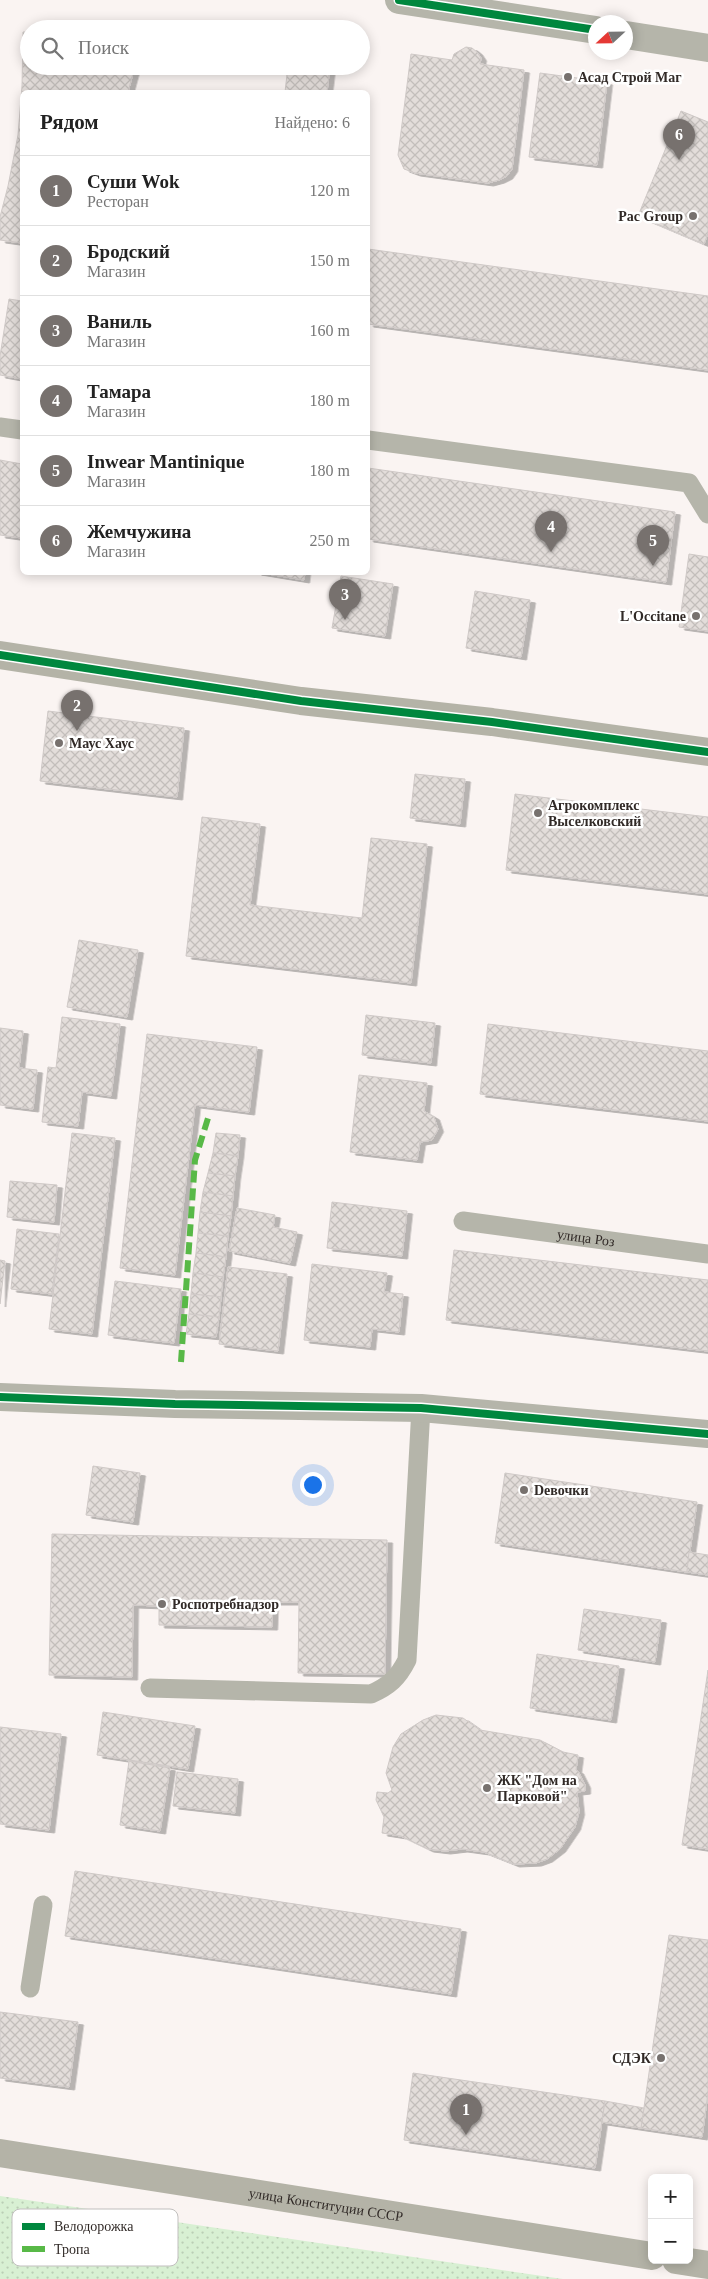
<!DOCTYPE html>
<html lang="ru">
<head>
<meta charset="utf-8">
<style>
	:root { --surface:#fff; --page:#f6f6f6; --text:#222; --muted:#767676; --line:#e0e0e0; --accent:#77716e }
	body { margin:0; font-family:Georgia,serif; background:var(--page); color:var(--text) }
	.controls { position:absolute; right:15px; bottom:15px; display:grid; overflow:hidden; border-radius:8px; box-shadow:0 2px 12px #0003 }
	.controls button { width:45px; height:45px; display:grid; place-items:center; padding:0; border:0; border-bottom:1px solid var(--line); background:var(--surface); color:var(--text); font:25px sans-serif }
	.compass { position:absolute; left:588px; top:15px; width:45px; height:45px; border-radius:50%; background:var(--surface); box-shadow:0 2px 12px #0003; rotate:248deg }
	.you { position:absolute; left:312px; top:1484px; width:18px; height:18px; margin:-12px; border:4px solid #fff; border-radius:50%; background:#1a73e8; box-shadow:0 0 0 8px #1a73e833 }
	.badge { display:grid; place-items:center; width:32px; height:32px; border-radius:50%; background:var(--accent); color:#fff; font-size:16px; font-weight:700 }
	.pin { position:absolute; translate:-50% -41px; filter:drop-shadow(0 1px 2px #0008) }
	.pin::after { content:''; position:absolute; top:26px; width:18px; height:15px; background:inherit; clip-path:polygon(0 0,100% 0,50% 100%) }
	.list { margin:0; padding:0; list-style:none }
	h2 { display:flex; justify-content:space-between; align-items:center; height:65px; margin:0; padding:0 20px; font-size:21px }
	h2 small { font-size:16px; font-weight:400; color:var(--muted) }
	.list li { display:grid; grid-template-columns:32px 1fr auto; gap:15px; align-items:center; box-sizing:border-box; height:70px; padding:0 20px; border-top:1px solid var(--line) }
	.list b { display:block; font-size:19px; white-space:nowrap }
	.list p { margin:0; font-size:16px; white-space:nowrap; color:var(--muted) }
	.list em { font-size:16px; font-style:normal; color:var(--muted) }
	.icon { flex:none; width:28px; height:28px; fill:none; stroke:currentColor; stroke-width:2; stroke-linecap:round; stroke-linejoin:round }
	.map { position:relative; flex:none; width:708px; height:2279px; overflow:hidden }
	.search { position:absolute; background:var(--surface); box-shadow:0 2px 12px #0003; left:20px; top:20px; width:350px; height:55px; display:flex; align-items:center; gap:12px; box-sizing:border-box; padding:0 18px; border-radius:28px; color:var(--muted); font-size:19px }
	.panel { position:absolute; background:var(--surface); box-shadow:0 2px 12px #0003; left:20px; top:90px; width:350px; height:485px; border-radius:8px }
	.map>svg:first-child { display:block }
</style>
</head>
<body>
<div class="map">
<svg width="708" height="2279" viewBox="0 0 708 2279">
	<defs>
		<pattern id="park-dots" width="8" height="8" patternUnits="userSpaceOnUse" patternTransform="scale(1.25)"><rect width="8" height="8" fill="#d8f0d3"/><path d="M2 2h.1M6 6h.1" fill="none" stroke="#baceb5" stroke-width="1.8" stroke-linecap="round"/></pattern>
		<pattern id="building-cross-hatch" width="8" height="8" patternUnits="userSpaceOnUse" patternTransform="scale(1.25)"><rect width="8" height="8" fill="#e3ddda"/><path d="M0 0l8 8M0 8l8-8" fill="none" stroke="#c3bebb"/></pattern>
		<filter id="shadow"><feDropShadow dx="5.5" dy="3" stdDeviation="0" flood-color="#0004"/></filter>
	</defs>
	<rect width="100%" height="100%" fill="#faf4f2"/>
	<polygon fill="url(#park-dots)" points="0,2196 563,2279 0,2279"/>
	<g fill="url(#building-cross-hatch)" stroke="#cfc9c7" filter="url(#shadow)">
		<polygon points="23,32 29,32 29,66 135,66 128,92 22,92 22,243 0,240 0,217 8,186 18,135 22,86"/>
		<polygon points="466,47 472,48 477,52 481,58 480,64 524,70 512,169 507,176 499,180 488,183 415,173 404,169 398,155 411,54 452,60 454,54"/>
		<polygon points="288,66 330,66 327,92 285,92"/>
		<polygon points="540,73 607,82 597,165 529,157"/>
		<polygon points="681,111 708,122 708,233 704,244 638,216"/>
		<polygon points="368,249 708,296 708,370 368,324"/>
		<polygon points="9,299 22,301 22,379 0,375 0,356"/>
		<polygon points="0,460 22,464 22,538 0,535"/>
		<polygon points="368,468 675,512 666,582 368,539"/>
		<polygon points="689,554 708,557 708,631 679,627"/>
		<polygon points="256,572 305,572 304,580"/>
		<polygon points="341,576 393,584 385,636 332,628"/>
		<polygon points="475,591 530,600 521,657 466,648"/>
		<polygon points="48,711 184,728 177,797 40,781"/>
		<polygon points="415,774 465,779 460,824 410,818"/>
		<polygon points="515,794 708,817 708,894 506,870"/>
		<polygon points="202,817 260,824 250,905 362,918 371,838 427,844 411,983 186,956"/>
		<polygon points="79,940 138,950 127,1017 67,1007"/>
		<polygon points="366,1015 435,1023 431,1063 362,1055"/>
		<polygon points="62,1017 120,1024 111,1096 82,1092 78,1126 42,1122 48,1067 56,1068"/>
		<polygon points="488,1024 708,1051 708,1121 480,1094"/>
		<polygon points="0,1028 23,1031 19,1068 37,1070 33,1109 0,1105"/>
		<polygon points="147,1034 257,1047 249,1112 195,1105 175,1275 120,1268"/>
		<polygon points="359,1075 427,1083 424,1111 434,1117 438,1129 432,1140 420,1142 417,1160 350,1152"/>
		<polygon points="72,1133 115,1138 92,1334 49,1329"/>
		<polygon points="216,1133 240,1135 238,1156 213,1153"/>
		<polygon points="213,1153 238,1156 235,1176 208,1173"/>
		<polygon points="208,1173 235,1176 233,1196 203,1192"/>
		<polygon points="10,1181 57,1185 54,1222 7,1217"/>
		<polygon points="203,1192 233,1196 231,1216 200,1212"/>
		<polygon points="332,1202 407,1211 402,1256 327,1248"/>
		<polygon points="237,1208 275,1215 273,1227 297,1232 290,1263 229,1251"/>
		<polygon points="200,1212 231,1216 228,1236 198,1233"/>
		<polygon points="17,1229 59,1234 52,1294 11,1289"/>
		<polygon points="198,1233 228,1236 226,1257 196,1253"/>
		<polygon points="454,1250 708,1280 708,1351 446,1320"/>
		<polygon points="196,1253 226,1257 223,1277 193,1273"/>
		<polygon points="0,1260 5,1261 0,1304"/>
		<polygon points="312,1264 387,1273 384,1292 403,1294 399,1332 372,1329 370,1347 304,1340"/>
		<polygon points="228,1267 287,1274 278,1351 219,1344"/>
		<polygon points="193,1273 223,1277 221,1297 191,1294"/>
		<polygon points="115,1281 181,1289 174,1343 108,1335"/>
		<polygon points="191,1294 221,1297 219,1317 189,1314"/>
		<polygon points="189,1314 219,1317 216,1337 186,1334"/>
		<polygon points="93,1466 140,1473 133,1522 86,1515"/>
		<polygon points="505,1473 697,1502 687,1572 495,1543"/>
		<polygon points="52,1534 387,1540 385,1674 298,1673 299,1602 273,1602 272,1627 159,1625 159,1606 133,1605 132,1677 49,1675"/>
		<polygon points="689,1552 708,1555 708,1575 687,1572"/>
		<polygon points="584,1609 661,1620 655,1662 578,1650"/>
		<polygon points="537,1654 619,1666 611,1720 530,1708"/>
		<polygon points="708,1670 708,1849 682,1845"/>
		<polygon points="103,1712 195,1726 188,1769 97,1755"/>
		<polygon points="436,1715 463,1718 480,1730 540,1740 563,1752 578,1755 576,1770 578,1771 585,1785 585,1791 577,1792 579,1812 575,1827 560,1849 547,1859 536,1863 514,1864 484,1852 462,1849 445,1851 428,1849 401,1836 382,1833 384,1817 376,1800 377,1792 388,1793 392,1790 386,1773 393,1747 401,1734 423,1720"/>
		<polygon points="0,1727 61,1734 49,1830 0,1824"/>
		<polygon points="129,1761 170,1768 160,1831 120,1825"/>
		<polygon points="177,1772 238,1779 235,1813 173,1806"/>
		<polygon points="75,1871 461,1929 451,1994 65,1936"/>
		<polygon points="669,1935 708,1940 708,2093 702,2137 641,2128"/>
		<polygon points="0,2012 78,2022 69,2087 0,2078"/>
		<polygon points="413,2073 605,2101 595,2168 404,2140"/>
		<polygon points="605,2101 644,2108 641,2128 602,2122"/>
	</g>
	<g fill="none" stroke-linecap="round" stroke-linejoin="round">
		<g stroke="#b5b5aa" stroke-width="19">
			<polyline points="0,427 22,430"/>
			<polyline points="368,440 689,483 708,514"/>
			<path id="s1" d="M 463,1221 L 708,1254"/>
			<path d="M 150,1688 L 371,1694 C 389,1686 398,1678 407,1660 L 421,1408"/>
			<polyline points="30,1988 43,1905"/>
		</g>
		<g stroke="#b5b5aa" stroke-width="28">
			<polyline points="399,0 596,30"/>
			<polyline points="626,35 708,48"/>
			<polyline points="0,1397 175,1404 421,1408 708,1434"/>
		</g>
		<g stroke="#b4b3a7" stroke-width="28">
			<polyline points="0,655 301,701 492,722 708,752"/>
			<path id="s2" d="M 0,2153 L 652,2256"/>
			<polyline points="676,2260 708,2265"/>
		</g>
		<polyline stroke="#58b947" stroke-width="6" stroke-dasharray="12 6" stroke-linecap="butt" points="181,1362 195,1160 209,1115"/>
		<defs>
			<g id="cycleway">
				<polyline points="399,0 596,30"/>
				<polyline points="0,655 301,701 492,722 708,752"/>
				<polyline points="0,1397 175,1404 421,1408 708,1434"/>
			</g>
		</defs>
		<use href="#cycleway" stroke="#fff" stroke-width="11"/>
		<use href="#cycleway" stroke="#00873e" stroke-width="8"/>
	</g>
	<g fill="#77716e" stroke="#fff" stroke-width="2">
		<circle cx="568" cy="77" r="5"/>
		<circle cx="693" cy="216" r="5"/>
		<circle cx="696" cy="616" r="5"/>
		<circle cx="59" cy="743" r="5"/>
		<circle cx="538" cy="813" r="5"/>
		<circle cx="524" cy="1490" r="5"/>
		<circle cx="162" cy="1604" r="5"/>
		<circle cx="487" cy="1788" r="5"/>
		<circle cx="661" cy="2058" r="5"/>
	</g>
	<g text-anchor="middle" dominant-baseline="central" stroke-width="5" stroke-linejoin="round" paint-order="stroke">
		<g font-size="14" font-weight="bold" fill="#312a27" stroke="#fff" text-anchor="start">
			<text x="578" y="77">Асад Строй Маг</text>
			<text x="683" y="216" text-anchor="end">Pac Group</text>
			<text x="686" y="616" text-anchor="end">L'Occitane</text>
			<text x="69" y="743">Маус Хаус</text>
			<text x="548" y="805">Агрокомплекс<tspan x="548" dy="16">Выселковский</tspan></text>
			<text x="534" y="1490">Dевочки</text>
			<text x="172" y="1604">Роспотребнадзор</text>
			<text x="497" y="1780">ЖК "Дом на<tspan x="497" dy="16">Парковой"</tspan></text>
			<text x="651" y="2058" text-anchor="end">СДЭК</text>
		</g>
		<g font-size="14" fill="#312a27" stroke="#fff">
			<text stroke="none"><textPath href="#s1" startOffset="124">улица Роз</textPath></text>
			<text stroke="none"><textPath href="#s2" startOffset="330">улица Конституции СССР</textPath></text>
		</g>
	</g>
	<rect x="12" y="2209" width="166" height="57" rx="8" fill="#fff" stroke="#c1bfbe" stroke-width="1"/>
	<rect x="22" y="2223" width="23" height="7" fill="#00873e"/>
	<rect x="22" y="2246" width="23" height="6" fill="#58b947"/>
	<g font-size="14" fill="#312a27">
		<text x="54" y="2231">Велодорожка</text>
		<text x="54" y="2254">Тропа</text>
	</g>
</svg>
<div class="controls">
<button>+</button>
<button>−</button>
</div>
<svg class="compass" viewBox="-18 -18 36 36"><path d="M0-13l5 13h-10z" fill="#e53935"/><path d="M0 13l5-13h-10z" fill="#767676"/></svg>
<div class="you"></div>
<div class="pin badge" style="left:466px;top:2135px">1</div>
<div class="pin badge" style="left:77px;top:731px">2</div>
<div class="pin badge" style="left:345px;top:620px">3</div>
<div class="pin badge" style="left:551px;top:552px">4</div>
<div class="pin badge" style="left:653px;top:566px">5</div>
<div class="pin badge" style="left:679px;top:160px">6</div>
<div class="search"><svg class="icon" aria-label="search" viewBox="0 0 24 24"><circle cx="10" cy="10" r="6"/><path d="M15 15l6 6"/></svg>Поиск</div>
<section class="panel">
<h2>Рядом<small>Найдено: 6</small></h2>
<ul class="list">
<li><span class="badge">1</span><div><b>Суши Wok</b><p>Ресторан</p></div><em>120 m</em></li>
<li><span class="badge">2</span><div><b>Бродский</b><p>Магазин</p></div><em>150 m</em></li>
<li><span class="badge">3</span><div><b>Ваниль</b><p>Магазин</p></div><em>160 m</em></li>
<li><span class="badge">4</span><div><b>Тамара</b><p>Магазин</p></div><em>180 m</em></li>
<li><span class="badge">5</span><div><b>Inwear Mantinique</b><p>Магазин</p></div><em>180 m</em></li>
<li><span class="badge">6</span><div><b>Жемчужина</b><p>Магазин</p></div><em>250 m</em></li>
</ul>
</section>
</div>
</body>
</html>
